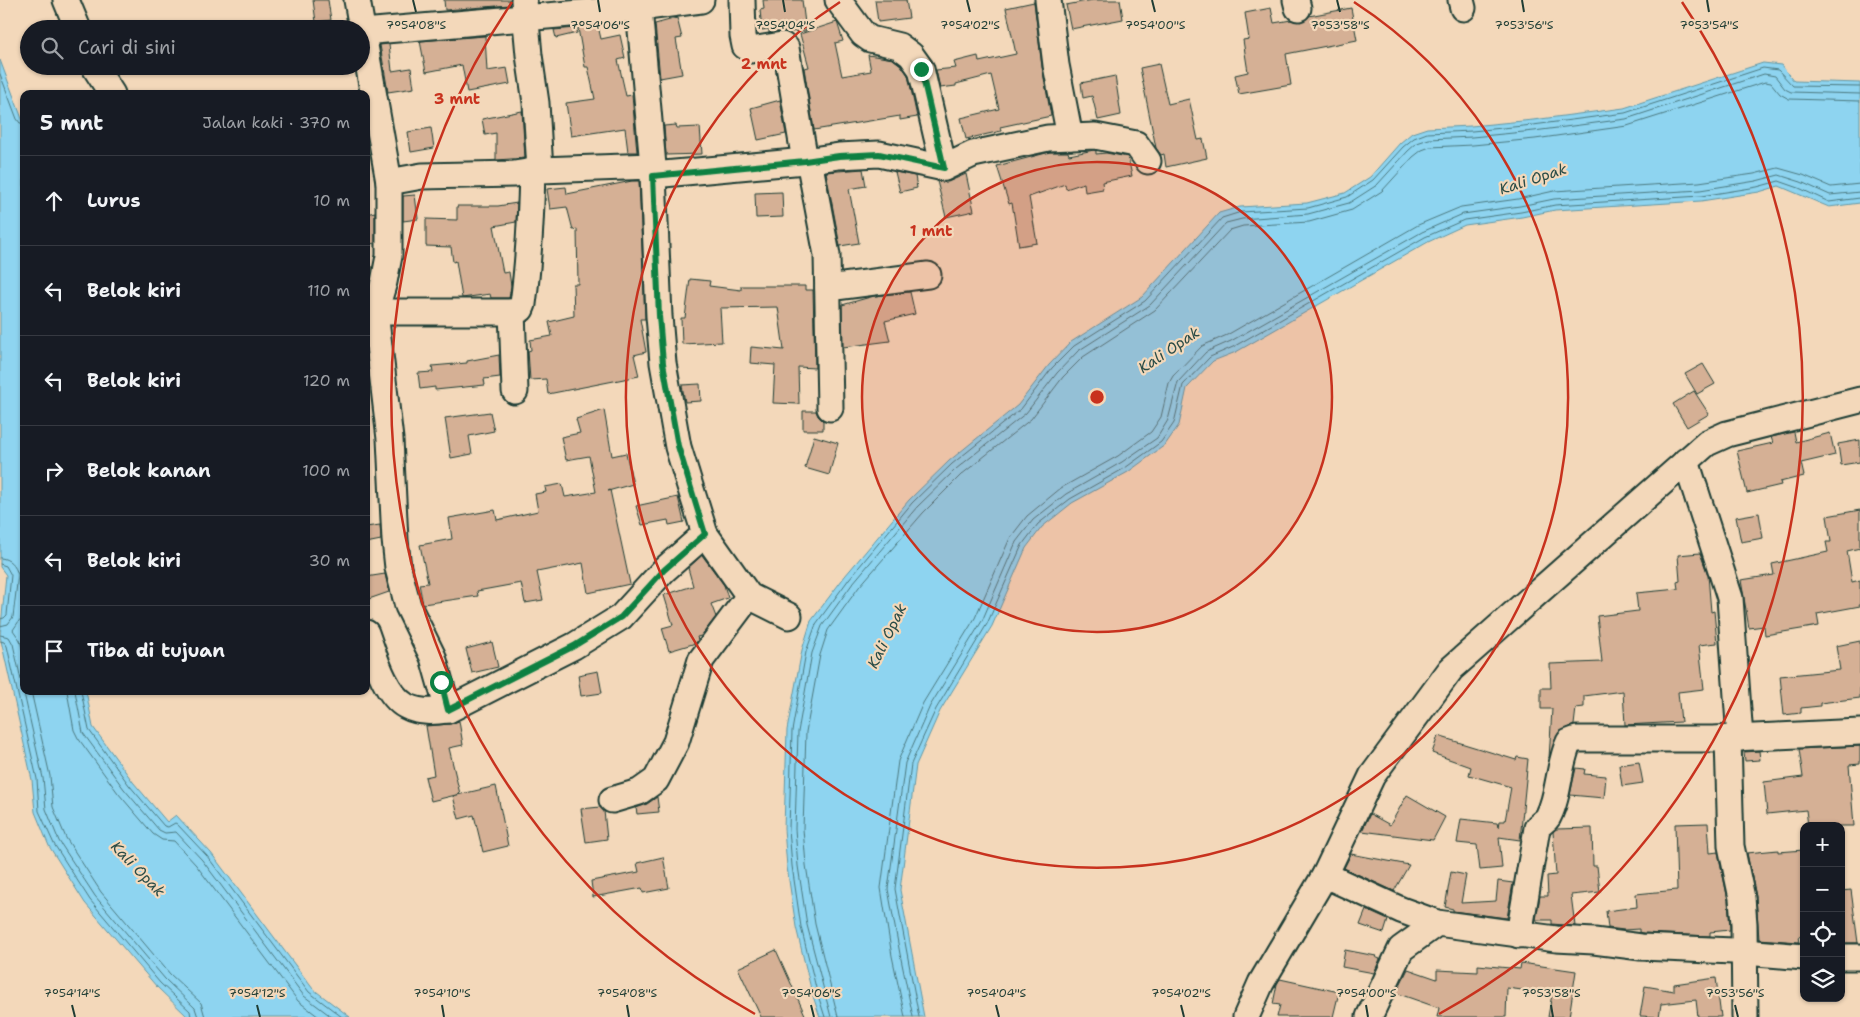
<!DOCTYPE html>
<html lang="id">
<head>
<meta charset="utf-8">
<style>
	:root { --surface:#171b24; --page:#242831; --text:#f1f3f6; --muted:#9ea1a6; --line:#363941 }
	body { margin:0; font-family:"Shantell Sans",sans-serif; background:var(--page); color:var(--text) }
	.controls { position:absolute; right:15px; bottom:15px; display:grid; overflow:hidden; border-radius:10px; box-shadow:0 1px 4px #0004 }
	.controls button { width:45px; height:45px; display:grid; place-items:center; padding:0; border:0; border-bottom:1px solid var(--line); background:var(--surface); color:var(--text); font:25px sans-serif }
	.stop { position:absolute; width:15px; height:15px; margin:-11px; border:4px solid #0b8043; border-radius:50%; background:#fff }
	.stop.end { background:#0b8043; border-color:#fff; box-shadow:0 1px 5px #0008 }
	.list { margin:0; padding:0; list-style:none }
	h2 { display:flex; justify-content:space-between; align-items:center; height:65px; margin:0; padding:0 20px; font-size:21px }
	h2 small { font-size:16px; font-weight:400; color:var(--muted) }
	.list li { display:grid; grid-template-columns:32px 1fr auto; gap:15px; align-items:center; box-sizing:border-box; height:90px; padding:0 20px; border-top:1px solid var(--line) }
	.list b { display:block; font-size:19px; white-space:nowrap }
	.list em { font-size:16px; font-style:normal; color:var(--muted) }
	.icon { flex:none; width:28px; height:28px; fill:none; stroke:currentColor; stroke-width:2; stroke-linecap:round; stroke-linejoin:round }
	.map { position:relative; flex:none; width:1860px; height:1017px; overflow:hidden }
	.search { position:absolute; background:var(--surface); box-shadow:0 1px 4px #0004; left:20px; top:20px; width:350px; height:55px; display:flex; align-items:center; gap:12px; box-sizing:border-box; padding:0 18px; border-radius:28px; color:var(--muted); font-size:19px }
	.panel { position:absolute; background:var(--surface); box-shadow:0 1px 4px #0004; left:20px; top:90px; width:350px; height:605px; border-radius:10px }
	.map>svg:first-child { display:block }
</style>
</head>
<body>
<div class="map">
<svg width="1860" height="1017" viewBox="0 0 1860 1017">
	<rect width="100%" height="100%" fill="#f3d8ba"/>
	<filter id="ink" filterUnits="userSpaceOnUse"><feTurbulence type="fractalNoise" baseFrequency=".02" numOctaves="2"/><feDisplacementMap in="SourceGraphic" scale="10" xChannelSelector="R" yChannelSelector="G"/><feConvolveMatrix kernelMatrix="1 2 1 2 8 2 1 2 1" color-interpolation-filters="sRGB"/></filter>
	<g filter="url(#ink)">
		<g fill="#8ed4f0" stroke="#6298a5">
			<polygon points="0,60 24,124 24,691 86,691 93,727 133,782 167,822 176,815 211,853 313,989 350,1017 188,1017 157,987 85,903 49,846 35,812 32,780 0,636 6,575 0,567"/>
			<polygon points="1763,63 1781,65 1794,81 1860,83 1860,203 1829,207 1779,186 1759,192 1701,201 1555,210 1522,217 1465,225 1428,242 1236,352 1213,361 1187,388 1179,425 1165,445 1128,472 1072,503 1042,527 1026,548 992,626 940,711 916,765 900,890 924,1017 820,1017 812,993 796,927 787,867 784,829 787,730 802,650 811,621 845,576 909,500 949,461 1018,405 1049,365 1071,342 1142,297 1219,213 1240,207 1307,203 1345,193 1370,177 1400,143 1412,133 1427,128 1471,126 1533,120 1624,108"/>
		</g>
		<g fill="none" stroke-linecap="round" stroke-linejoin="round">
			<g stroke="#4b797f" stroke-width="1">
				<polyline points="0,74 17,119 20,123 24,123"/>
				<path d="M 0,558 C 9,558 16,566 18,575 L 13,617 L 8,624 L 0,626"/>
				<polyline points="0,564 6,566 11,575 7,615 4,618 0,619"/>
				<polyline points="24,590 21,618 13,630 20,640 24,657"/>
				<polyline points="0,635 9,637 13,644 43,778 46,809 59,841 95,896 165,979 195,1008 198,1017"/>
				<polyline points="0,641 4,642 7,646 37,779 39,811 54,844 90,900 160,983 190,1011 191,1017"/>
				<polyline points="31,691 50,776 53,807 66,838 101,892 170,974 201,1003 205,1017"/>
				<polyline points="67,691 74,730 78,738 118,793 153,834 162,840 174,841 196,865 298,1001 319,1017"/>
				<polyline points="75,691 83,733 124,789 159,830 165,833 176,832 202,860 304,996 332,1017"/>
				<polyline points="81,691 89,730 129,785 164,826 168,827 175,823 177,824 207,856 309,992 342,1017"/>
				<polyline points="825,1017 817,992 801,927 792,866 789,829 792,731 806,652 816,624 849,579 912,503 952,464 1021,409 1052,368 1074,346 1145,301 1222,218 1241,212 1308,208 1347,197 1373,180 1403,147 1414,138 1427,133 1472,131 1533,125 1625,113 1763,68 1778,70 1793,86 1860,87"/>
				<polyline points="831,1017 807,925 798,866 795,829 798,732 812,653 822,626 853,583 917,507 956,469 1026,413 1057,373 1078,351 1150,305 1226,223 1242,219 1308,214 1349,203 1377,185 1408,151 1417,143 1429,139 1472,137 1534,131 1626,119 1764,74 1775,76 1785,89 1791,92 1860,94"/>
				<polyline points="838,1017 815,924 806,865 803,829 806,732 820,655 828,630 859,587 923,513 961,475 1031,419 1063,377 1083,357 1155,310 1230,230 1243,226 1309,222 1352,210 1382,191 1413,157 1422,150 1430,147 1473,145 1535,139 1627,126 1765,82 1771,83 1780,94 1789,99 1860,101"/>
				<polyline points="905,1017 892,956 881,888 898,761 923,703 975,618 1010,538 1027,516 1061,488 1118,456 1151,432 1161,417 1169,383 1173,376 1202,346 1227,335 1418,225 1461,207 1518,199 1554,191 1699,182 1754,174 1778,168 1803,175 1831,187 1860,184"/>
				<polyline points="913,1017 900,954 888,889 905,763 930,706 982,621 1016,542 1033,520 1066,494 1122,462 1157,438 1168,420 1178,382 1206,352 1231,341 1422,232 1463,214 1520,206 1554,199 1700,190 1756,181 1779,175 1801,182 1830,195 1860,192"/>
				<polyline points="919,1017 895,889 911,764 936,709 987,624 1022,545 1038,524 1070,499 1125,468 1161,442 1174,423 1183,385 1210,357 1233,347 1425,237 1464,220 1521,212 1555,205 1701,196 1757,187 1779,181 1799,188 1829,202 1860,198"/>
			</g>
		</g>
		<g fill="#d5b095" stroke="#1f3d34">
			<polygon points="313,0 328,0 331,20 316,22"/>
			<polygon points="444,0 510,0 510,5 445,10"/>
			<polygon points="763,0 802,0 806,31 769,33 769,29 762,30 760,10 764,9"/>
			<polygon points="875,0 906,0 909,18 878,22"/>
			<polygon points="1093,0 1120,0 1123,19 1071,29 1066,5"/>
			<polygon points="1034,2 1042,67 1051,116 1000,127 1001,131 966,139 961,118 999,109 991,75 956,84 956,86 940,88 936,70 956,68 954,62 978,56 979,62 1016,54 1006,8"/>
			<polygon points="1271,8 1274,23 1291,20 1301,22 1309,16 1351,8 1357,40 1286,54 1291,85 1239,94 1235,75 1248,72 1243,40 1249,39 1245,13"/>
			<polygon points="677,18 682,38 676,39 682,74 660,78 655,24"/>
			<polygon points="837,22 843,41 835,43 842,76 871,71 868,55 893,59 901,65 908,75 917,117 900,120 900,116 814,130 804,68 809,67 800,34"/>
			<polygon points="598,26 601,39 620,35 625,58 618,60 626,96 632,95 637,152 628,152 625,128 571,136 566,103 595,99 588,67 585,67 578,28"/>
			<polygon points="576,28 577,33 556,38 554,30"/>
			<polygon points="485,36 487,71 507,68 510,84 467,92 462,65 426,72 420,41"/>
			<polygon points="389,44 392,71 411,68 414,88 388,92 380,45"/>
			<polygon points="1159,64 1168,104 1189,99 1198,140 1203,139 1207,158 1166,167 1164,154 1161,155 1156,148 1140,68"/>
			<polygon points="1115,76 1121,115 1098,120 1092,96 1083,98 1081,83"/>
			<polygon points="780,100 786,134 758,140 751,108"/>
			<polygon points="522,111 525,158 496,160 496,133 485,135 482,119"/>
			<polygon points="676,125 677,128 700,127 702,154 666,155 664,126"/>
			<polygon points="431,128 434,148 411,152 408,132"/>
			<polygon points="1094,150 1096,151 1096,154 1106,153 1128,157 1132,176 1102,182 1103,189 1085,192 1084,183 1066,189 1065,184 1029,197 1037,243 1019,246 1012,203 1009,204 997,166 1050,152 1068,152 1069,155"/>
			<polygon points="863,169 866,186 849,189 859,243 840,246 826,172"/>
			<polygon points="895,172 915,176 917,188 900,192"/>
			<polygon points="966,174 974,211 946,217 937,181 948,182"/>
			<polygon points="632,181 639,181 645,319 640,319 646,352 634,355 639,376 548,394 546,379 530,380 528,351 531,350 530,340 552,336 549,322 574,316 573,284 578,284 577,229 573,230 567,207 550,209 547,189 566,187 567,194"/>
			<polygon points="782,192 783,217 756,218 755,193"/>
			<polygon points="415,195 418,219 403,221 403,196"/>
			<polygon points="517,203 516,222 494,226 503,273 509,272 511,286 509,298 491,298 490,294 462,298 456,261 453,262 451,247 426,246 426,219 457,220 457,206 498,206"/>
			<polygon points="375,212 375,243 366,245 366,214"/>
			<polygon points="690,279 710,281 709,286 741,290 741,286 805,286 805,290 813,290 815,368 798,367 799,404 773,403 775,365 750,363 751,347 784,350 778,307 720,308 722,342 682,344 681,318 685,318"/>
			<polygon points="910,292 915,314 885,321 890,341 843,347 842,305 874,296"/>
			<polygon points="499,355 500,377 484,379 485,385 435,390 435,387 420,389 418,373 433,372 432,366 467,363 467,361"/>
			<polygon points="1703,364 1715,384 1697,394 1685,374"/>
			<polygon points="700,384 701,401 685,402 682,385"/>
			<polygon points="1694,391 1709,414 1687,427 1673,404"/>
			<polygon points="604,410 612,456 626,453 633,484 608,491 610,490 630,584 588,593 583,563 537,572 543,600 525,603 521,583 477,591 478,596 423,604 419,584 428,583 420,545 452,539 449,518 495,510 497,520 538,511 535,494 546,492 545,487 562,484 565,497 596,492 589,456 566,460 561,437 580,433 576,419"/>
			<polygon points="803,411 816,411 818,416 823,421 823,430 803,430"/>
			<polygon points="490,412 494,431 469,436 472,454 451,458 445,418"/>
			<polygon points="1794,432 1796,442 1830,433 1835,455 1801,463 1804,476 1780,482 1781,485 1747,493 1737,451 1773,443 1771,437"/>
			<polygon points="814,436 838,443 829,475 805,468"/>
			<polygon points="1860,440 1860,462 1841,465 1838,444"/>
			<polygon points="678,497 684,522 669,525 668,520 642,525 636,506"/>
			<polygon points="1860,510 1860,548 1847,551 1852,582 1860,580 1860,606 1817,614 1819,626 1765,635 1764,626 1749,628 1741,580 1774,575 1772,564 1828,552 1826,542 1831,542 1827,516"/>
			<polygon points="1759,513 1763,538 1741,542 1736,517"/>
			<polygon points="380,525 381,540 366,543 366,527"/>
			<polygon points="1700,553 1708,575 1711,612 1714,611 1717,643 1699,645 1704,689 1678,692 1681,722 1625,725 1623,691 1584,696 1584,707 1576,708 1574,725 1559,732 1549,758 1552,709 1541,709 1541,688 1551,688 1550,664 1602,662 1597,616 1638,611 1636,593 1678,589 1677,582 1680,581 1678,555"/>
			<polygon points="702,555 724,585 728,598 711,604 716,617 701,636 697,637 698,640 696,643 669,651 662,628 673,625 664,595 693,586 688,568"/>
			<polygon points="385,574 389,592 366,600 366,577"/>
			<polygon points="1860,641 1860,698 1820,703 1820,706 1801,708 1801,713 1784,715 1780,676 1840,670 1836,646"/>
			<polygon points="492,642 498,667 472,673 466,649"/>
			<polygon points="598,671 602,693 581,696 578,675"/>
			<polygon points="459,721 463,745 449,748 460,794 431,801 425,777 434,775 426,726 450,724"/>
			<polygon points="1438,736 1516,760 1517,757 1528,759 1520,840 1499,837 1502,868 1480,870 1477,845 1457,843 1461,819 1497,823 1498,827 1499,821 1505,821 1511,787 1469,775 1471,767 1432,753"/>
			<polygon points="1860,746 1860,764 1849,765 1854,826 1808,826 1806,810 1767,814 1764,782 1803,777 1799,749"/>
			<polygon points="1759,751 1760,760 1745,761 1744,752"/>
			<polygon points="1639,762 1643,783 1622,786 1619,765"/>
			<polygon points="1576,768 1585,769 1584,774 1606,776 1604,798 1570,795"/>
			<polygon points="496,786 508,846 483,852 474,815 459,819 453,796"/>
			<polygon points="1407,795 1445,817 1433,840 1362,831 1370,814 1390,825"/>
			<polygon points="657,797 659,812 637,814 636,808 647,804"/>
			<polygon points="600,807 604,811 607,839 586,842 581,809"/>
			<polygon points="1708,823 1710,853 1718,852 1728,900 1730,930 1710,932 1710,936 1642,933 1639,932 1639,929 1624,930 1608,928 1606,911 1637,907 1636,894 1677,890 1675,824"/>
			<polygon points="1592,828 1593,866 1597,866 1600,892 1571,895 1575,926 1552,924 1552,920 1536,920 1540,896 1548,896 1547,876 1556,875 1553,832 1556,829"/>
			<polygon points="1778,850 1778,852 1804,850 1804,936 1798,937 1799,942 1759,939 1756,897 1747,853"/>
			<polygon points="1351,854 1409,865 1394,891 1344,868"/>
			<polygon points="663,857 669,888 643,893 642,888 593,897 591,881 639,872 637,863"/>
			<polygon points="1451,872 1466,875 1461,903 1496,901 1498,881 1513,883 1507,918 1453,911 1453,909 1445,907"/>
			<polygon points="1851,890 1858,943 1841,943 1841,891"/>
			<polygon points="1366,910 1388,920 1384,933 1360,925"/>
			<polygon points="776,950 806,1017 761,1017 738,968"/>
			<polygon points="1345,950 1376,956 1375,957 1380,959 1374,973 1342,967"/>
			<polygon points="1521,963 1576,971 1569,1017 1548,1017 1552,994 1507,988 1506,1017 1437,1017 1439,1008 1396,993 1408,969 1437,979 1437,970 1478,972 1478,965 1520,969"/>
			<polygon points="1716,978 1721,1017 1698,1017 1696,1000 1661,1004 1659,1017 1640,1016 1645,986 1674,991 1674,984"/>
			<polygon points="1280,979 1339,992 1333,1017 1277,1017 1280,1005 1273,1004 1277,984"/>
		</g>
		<g fill="none" stroke-linecap="round" stroke-linejoin="round">
			<defs>
				<g id="minor">
					<polyline points="66,0 78,29"/>
					<polyline points="357,0 389,182"/>
					<polyline points="524,0 529,55 536,103 540,170"/>
					<polyline points="742,0 743,36 745,46 751,50 782,45 786,48 805,161 839,156 879,154 944,168 973,154 1048,138 1095,136 1136,144 1148,161"/>
					<polyline points="838,0 863,34 870,39 899,46 911,55 921,69 944,168"/>
					<polyline points="1048,0 1056,65 1070,137"/>
					<polyline points="1296,0 1298,8"/>
					<polyline points="1461,0 1463,8"/>
					<polyline points="639,8 653,166"/>
					<polyline points="363,32 639,8 701,0"/>
					<polyline points="94,66 112,94"/>
					<polyline points="809,160 827,255 830,408"/>
					<polyline points="653,175 659,316 663,363 678,447 689,483 705,534 749,596 789,616"/>
					<polyline points="828,288 928,275"/>
					<polyline points="512,312 515,391"/>
					<path d="M 366,313 L 375,312 L 512,312 L 521,309 L 523,304 C 529,259 531,216 532,171"/>
					<polyline points="1686,461 1730,598 1740,738"/>
					<path d="M 366,633 C 374,655 385,695 406,706 C 419,713 434,712 448,710 L 433,657 L 408,606 L 398,568 L 395,540 L 390,439 L 375,312 L 384,282 L 389,256 L 389,182 L 422,176 L 514,174 L 540,170 L 653,166 L 653,175 L 805,161"/>
					<polyline points="448,710 574,646 621,617 664,570 705,534"/>
					<polyline points="1728,739 1731,846 1742,898 1744,924 1745,1017"/>
					<polyline points="612,800 639,792 656,780 676,742 701,660 749,596"/>
					<polyline points="1325,875 1401,910 1437,923 1556,939 1594,941 1641,947 1733,951 1804,957"/>
					<path d="M 1519,935 L 1537,828 C 1540,823 1545,822 1548,817 C 1560,794 1558,765 1569,742 L 1577,739 L 1713,739 L 1860,732"/>
					<polyline points="1841,957 1860,957"/>
					<polyline points="1246,1017 1261,983 1325,875 1372,776 1451,669 1707,443 1727,434 1860,400"/>
					<polyline points="1369,1017 1401,949 1437,923"/>
				</g>
			</defs>
			<use href="#minor" stroke="#1f3d34" stroke-width="29"/>
			<use href="#minor" stroke="#f3d8ba" stroke-width="25"/>
		</g>
	</g>
	<g fill="none" stroke-linecap="round" stroke-linejoin="round" filter="url(#ink)">
		<polyline stroke="#0b8043" stroke-width="6" points="441,682 448,710 574,646 621,617 664,570 705,534 678,446 663,363 659,316 653,176 805,161 839,156 879,154 944,168 921,69"/>
	</g>
	<path fill="none" stroke="#1f3d34" stroke-width="2" d="M 413,0 L 416,12M 598,0 L 600,12M 783,0 L 785,12M 967,0 L 970,12M 1152,0 L 1155,12M 1337,0 L 1340,12M 1522,0 L 1524,12M 1707,0 L 1709,12M 72,1005 L 75,1017M 257,1005 L 260,1017M 442,1005 L 444,1017M 627,1005 L 629,1017M 811,1005 L 814,1017M 996,1005 L 999,1017M 1181,1005 L 1184,1017M 1366,1005 L 1368,1017M 1551,1005 L 1553,1017M 1735,1005 L 1738,1017"/>
	<circle cx="1097" cy="397" r="235" fill="#c8321e" fill-opacity=".12"/>
	<g fill="none" stroke="#c8321e" stroke-width="2.5">
		<circle cx="1097" cy="397" r="235"/>
		<path d="M1354 2A471 471 0 1 1 840 2"/>
		<path d="M755 1014A706 706 0 0 1 512 2M1682 2A706 706 0 0 1 1439 1014"/>
	</g>
	<g text-anchor="middle" dominant-baseline="central" stroke-width="4.5" stroke-linejoin="round" paint-order="stroke">
		<g font-size="15" font-style="italic" fill="#2a4c47" stroke="#f3d8ba">
			<text transform="translate(1533 179) rotate(-18)">Kali Opak</text>
			<text transform="translate(1169 350) rotate(-34)">Kali Opak</text>
			<text transform="translate(887 636) rotate(-64)">Kali Opak</text>
			<text transform="translate(138 869) rotate(46)">Kali Opak</text>
		</g>
	</g>
	<g font-size="12" text-anchor="middle" fill="#1f3d34" stroke="#f3d8ba" stroke-width="4.5" stroke-linejoin="round" paint-order="stroke">
		<text x="416" y="29">7°54'08"S</text>
		<text x="600" y="29">7°54'06"S</text>
		<text x="785" y="29">7°54'04"S</text>
		<text x="970" y="29">7°54'02"S</text>
		<text x="1155" y="29">7°54'00"S</text>
		<text x="1340" y="29">7°53'58"S</text>
		<text x="1524" y="29">7°53'56"S</text>
		<text x="1709" y="29">7°53'54"S</text>
		<text x="72" y="997">7°54'14"S</text>
		<text x="257" y="997">7°54'12"S</text>
		<text x="442" y="997">7°54'10"S</text>
		<text x="627" y="997">7°54'08"S</text>
		<text x="811" y="997">7°54'06"S</text>
		<text x="996" y="997">7°54'04"S</text>
		<text x="1181" y="997">7°54'02"S</text>
		<text x="1366" y="997">7°54'00"S</text>
		<text x="1551" y="997">7°53'58"S</text>
		<text x="1735" y="997">7°53'56"S</text>
	</g>
	<circle cx="1097" cy="397" r="8" fill="#c8321e" stroke="#f3d8ba" stroke-width="2.5"/>
	<g font-size="15" text-anchor="middle" font-weight="bold" fill="#c8321e" stroke="#f3d8ba" stroke-width="4.5" stroke-linejoin="round" paint-order="stroke">
		<text x="764" y="69">2 mnt</text>
		<text x="457" y="104">3 mnt</text>
		<text x="931" y="236">1 mnt</text>
	</g>
</svg>
<div class="controls">
<button>+</button>
<button>−</button>
<button><svg class="icon" aria-label="locate" viewBox="0 0 24 24"><circle cx="12" cy="12" r="6"/><path d="M12 2v4M12 18v4M2 12h4M18 12h4"/></svg></button>
<button><svg class="icon" aria-label="layers" viewBox="0 0 24 24"><path d="M12 4l9 5-9 5-9-5zM3 14l9 5 9-5"/></svg></button>
</div>
<div class="stop" style="left:441px;top:682px"></div>
<div class="stop end" style="left:921px;top:69px"></div>
<div class="search"><svg class="icon" aria-label="search" viewBox="0 0 24 24"><circle cx="10" cy="10" r="6"/><path d="M15 15l6 6"/></svg>Cari di sini</div>
<section class="panel">
<h2>5 mnt<small>Jalan kaki · 370 m</small></h2>
<ul class="list">
<li><svg class="icon" aria-label="ahead" viewBox="0 0 24 24"><path d="M12 20V5M6 11l6-6 6 6"/></svg><div><b>Lurus</b></div><em>10 m</em></li>
<li><svg class="icon" aria-label="left" viewBox="0 0 24 24"><path d="M17 20v-9H6M10 6l-5 5 5 5"/></svg><div><b>Belok kiri</b></div><em>110 m</em></li>
<li><svg class="icon" aria-label="left" viewBox="0 0 24 24"><path d="M17 20v-9H6M10 6l-5 5 5 5"/></svg><div><b>Belok kiri</b></div><em>120 m</em></li>
<li><svg class="icon" aria-label="right" viewBox="0 0 24 24"><path d="M7 20v-9h11M14 6l5 5-5 5"/></svg><div><b>Belok kanan</b></div><em>100 m</em></li>
<li><svg class="icon" aria-label="left" viewBox="0 0 24 24"><path d="M17 20v-9H6M10 6l-5 5 5 5"/></svg><div><b>Belok kiri</b></div><em>30 m</em></li>
<li><svg class="icon" aria-label="arrive" viewBox="0 0 24 24"><path d="M6 21V4h12l-3 4 3 4H6"/></svg><div><b>Tiba di tujuan</b></div></li>
</ul>
</section>
</div>
</body>
</html>
